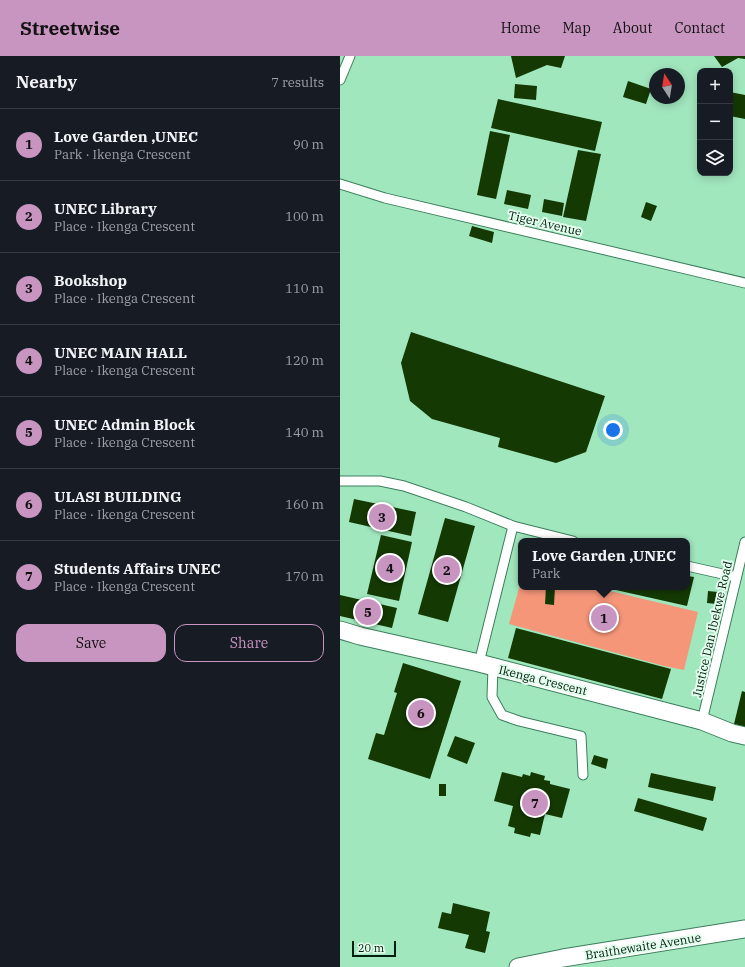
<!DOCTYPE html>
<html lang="en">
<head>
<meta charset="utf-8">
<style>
	:root { --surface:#171b24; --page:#242831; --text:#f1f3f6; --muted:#9ea1a6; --line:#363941; --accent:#c894c0 }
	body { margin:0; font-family:"IBM Plex Serif",serif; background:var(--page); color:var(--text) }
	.controls { position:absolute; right:12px; top:12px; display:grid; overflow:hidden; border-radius:8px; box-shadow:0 2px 10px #0003 }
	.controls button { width:36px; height:36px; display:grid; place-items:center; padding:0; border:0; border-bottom:1px solid var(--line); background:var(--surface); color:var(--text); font:20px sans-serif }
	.compass { position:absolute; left:309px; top:12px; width:36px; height:36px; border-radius:50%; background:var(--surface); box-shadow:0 2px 10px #0003; rotate:348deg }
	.scale { position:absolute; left:12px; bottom:10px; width:44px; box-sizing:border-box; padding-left:4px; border:2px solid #031f10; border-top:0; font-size:11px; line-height:14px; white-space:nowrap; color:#031f10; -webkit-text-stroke:3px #e2fdec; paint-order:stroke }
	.you { position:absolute; left:273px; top:374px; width:14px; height:14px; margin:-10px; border:3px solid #fff; border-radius:50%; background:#1a73e8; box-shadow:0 0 0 6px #1a73e833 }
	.badge { display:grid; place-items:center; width:26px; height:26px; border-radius:50%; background:var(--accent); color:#111; font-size:13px; font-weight:700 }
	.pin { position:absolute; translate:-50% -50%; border:2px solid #fff; box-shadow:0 1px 4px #0006 }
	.popup { position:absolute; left:178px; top:482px; width:172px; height:52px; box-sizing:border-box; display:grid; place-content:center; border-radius:8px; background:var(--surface); filter:drop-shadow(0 1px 3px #0005); font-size:13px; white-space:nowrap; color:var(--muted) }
	.popup b { font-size:15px; color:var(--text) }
	.popup::after { content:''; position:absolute; left:50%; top:100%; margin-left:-8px; border:8px solid transparent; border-top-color:var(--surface) }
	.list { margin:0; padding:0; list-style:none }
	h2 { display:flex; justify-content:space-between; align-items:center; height:52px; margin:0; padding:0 16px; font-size:17px }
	h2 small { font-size:13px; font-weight:400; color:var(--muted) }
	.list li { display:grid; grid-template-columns:26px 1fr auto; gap:12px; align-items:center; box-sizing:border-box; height:72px; padding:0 16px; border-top:1px solid var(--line) }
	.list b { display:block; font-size:15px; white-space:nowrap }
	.list p { margin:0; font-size:13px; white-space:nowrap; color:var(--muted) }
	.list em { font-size:13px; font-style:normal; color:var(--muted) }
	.actions { display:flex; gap:8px; padding:12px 16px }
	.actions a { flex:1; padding:9px 0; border:1px solid var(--accent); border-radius:12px; text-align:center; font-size:14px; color:var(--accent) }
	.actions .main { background:var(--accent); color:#111 }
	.icon { flex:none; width:22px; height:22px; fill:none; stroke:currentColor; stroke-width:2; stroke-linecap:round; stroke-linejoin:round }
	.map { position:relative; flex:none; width:405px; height:911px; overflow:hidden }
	header { display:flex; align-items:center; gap:24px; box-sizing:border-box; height:56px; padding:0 20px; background:var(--accent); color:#111 }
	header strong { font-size:19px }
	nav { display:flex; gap:22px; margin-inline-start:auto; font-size:14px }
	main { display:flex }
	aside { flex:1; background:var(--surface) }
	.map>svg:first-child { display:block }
</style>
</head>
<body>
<header>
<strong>Streetwise</strong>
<nav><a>Home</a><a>Map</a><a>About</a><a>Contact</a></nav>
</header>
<main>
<aside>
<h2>Nearby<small>7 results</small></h2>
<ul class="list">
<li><span class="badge">1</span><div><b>Love Garden ,UNEC</b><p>Park · Ikenga Crescent</p></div><em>90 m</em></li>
<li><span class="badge">2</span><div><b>UNEC Library</b><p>Place · Ikenga Crescent</p></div><em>100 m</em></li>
<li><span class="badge">3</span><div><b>Bookshop</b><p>Place · Ikenga Crescent</p></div><em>110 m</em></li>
<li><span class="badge">4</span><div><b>UNEC MAIN HALL</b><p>Place · Ikenga Crescent</p></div><em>120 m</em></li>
<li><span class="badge">5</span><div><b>UNEC Admin Block</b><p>Place · Ikenga Crescent</p></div><em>140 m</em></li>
<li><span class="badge">6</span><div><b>ULASI BUILDING</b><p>Place · Ikenga Crescent</p></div><em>160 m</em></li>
<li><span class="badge">7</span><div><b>Students Affairs UNEC</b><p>Place · Ikenga Crescent</p></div><em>170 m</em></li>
</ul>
<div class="actions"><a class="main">Save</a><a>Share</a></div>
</aside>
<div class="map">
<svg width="405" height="911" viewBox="0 0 405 911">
	<rect width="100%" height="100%" fill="#a1e7be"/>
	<polygon fill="#f59679" points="181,525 181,531 253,531 358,556 344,614 324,610 169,568"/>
	<g fill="#143903">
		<polygon points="171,0 225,0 221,12 207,9 176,22"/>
		<polygon points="374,0 405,0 405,3 398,2 382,11"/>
		<polygon points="288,25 311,33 306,48 283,41"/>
		<polygon points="175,28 197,30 196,44 174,42"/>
		<polygon points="390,36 405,39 405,63 390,60"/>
		<polygon points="158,43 262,66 255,95 151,72"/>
		<polygon points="150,75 170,79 156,143 137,139"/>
		<polygon points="238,94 261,98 246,165 223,161"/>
		<polygon points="167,134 191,139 188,153 164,148"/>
		<polygon points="204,143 224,147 222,160 202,156"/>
		<polygon points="306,146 317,150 311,165 301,161"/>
		<polygon points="132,170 154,176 152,187 129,180"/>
		<polygon points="71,276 265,340 246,396 216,407 158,391 160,382 92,363 70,345 61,307"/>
		<polygon points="14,443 76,456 71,480 9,466"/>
		<polygon points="105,462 135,470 108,566 78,558"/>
		<polygon points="41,479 72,486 59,545 27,538"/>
		<polygon points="347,520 354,521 347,550 267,532 347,531"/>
		<polygon points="206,531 215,531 214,549 205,548"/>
		<polygon points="368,535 378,536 377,548 367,547"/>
		<polygon points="0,539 57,552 52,572 0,560"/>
		<polygon points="176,572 331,613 322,643 168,602"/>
		<polygon points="63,607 121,625 90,723 28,703 36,677 44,679 57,637 54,636"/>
		<polygon points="402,635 405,636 405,671 394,668"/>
		<polygon points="115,680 135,687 127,708 107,700"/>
		<polygon points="254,699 268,703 266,713 251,708"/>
		<polygon points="162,716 182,721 183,718 190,720 191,716 205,720 204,724 210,725 210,728 230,733 222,762 205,758 200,779 191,777 190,781 174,777 175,772 168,770 173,750 154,745"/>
		<polygon points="311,717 376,731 373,745 308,731"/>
		<rect x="99" y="728" width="7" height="12"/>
		<polygon points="298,742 367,762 363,775 294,755"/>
		<polygon points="113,847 150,856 146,875 150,876 145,897 125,892 129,879 98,872 102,856 111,858"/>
	</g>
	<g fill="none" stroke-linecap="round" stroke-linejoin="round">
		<defs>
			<g id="lane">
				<polyline points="0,24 10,0"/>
				<polyline points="0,128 45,142 405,227"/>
				<polyline points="0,425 40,425 64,430 126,451 173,470 233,485"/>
				<polyline points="347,510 396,521"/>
				<polyline points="139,607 173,470"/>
				<polyline points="153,611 152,641 162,659 179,665 241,680 243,719"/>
				<polyline points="362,665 405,486"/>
			</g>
			<g id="street">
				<polyline points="0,574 20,580 139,607 362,665 392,677 405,680"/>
				<polyline points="178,911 223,902 405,873"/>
			</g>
		</defs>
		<use href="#lane" stroke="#3b7f5b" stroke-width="11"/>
		<use href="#street" stroke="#3b7f5b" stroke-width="19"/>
		<use href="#lane" stroke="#fff" stroke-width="9"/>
		<use href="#street" stroke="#fff" stroke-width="17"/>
	</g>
	<g text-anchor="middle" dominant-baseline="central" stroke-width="4" stroke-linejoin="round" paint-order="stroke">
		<g font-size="12" fill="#031f10" stroke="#e2fdec">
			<text transform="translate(205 167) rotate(13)">Tiger Avenue</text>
			<text transform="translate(372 573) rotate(-77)">Justice Dan Ibekwe Road</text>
			<text transform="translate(203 624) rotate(14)">Ikenga Crescent</text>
			<text transform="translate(303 890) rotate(-9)">Braithewaite Avenue</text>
		</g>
	</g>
</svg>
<div class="controls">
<button>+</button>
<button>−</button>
<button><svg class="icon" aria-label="layers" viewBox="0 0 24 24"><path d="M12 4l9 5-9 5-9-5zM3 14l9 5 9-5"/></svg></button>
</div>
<svg class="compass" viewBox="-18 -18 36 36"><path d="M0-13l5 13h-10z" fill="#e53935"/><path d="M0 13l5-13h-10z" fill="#9ea1a6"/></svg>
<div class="scale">20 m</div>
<div class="you"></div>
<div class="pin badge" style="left:264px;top:562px">1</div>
<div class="popup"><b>Love Garden ,UNEC</b>Park</div>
<div class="pin badge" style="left:107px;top:514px">2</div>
<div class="pin badge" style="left:42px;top:461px">3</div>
<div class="pin badge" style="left:50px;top:512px">4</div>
<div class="pin badge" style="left:28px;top:556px">5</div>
<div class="pin badge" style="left:81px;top:657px">6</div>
<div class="pin badge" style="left:195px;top:747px">7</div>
</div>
</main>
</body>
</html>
